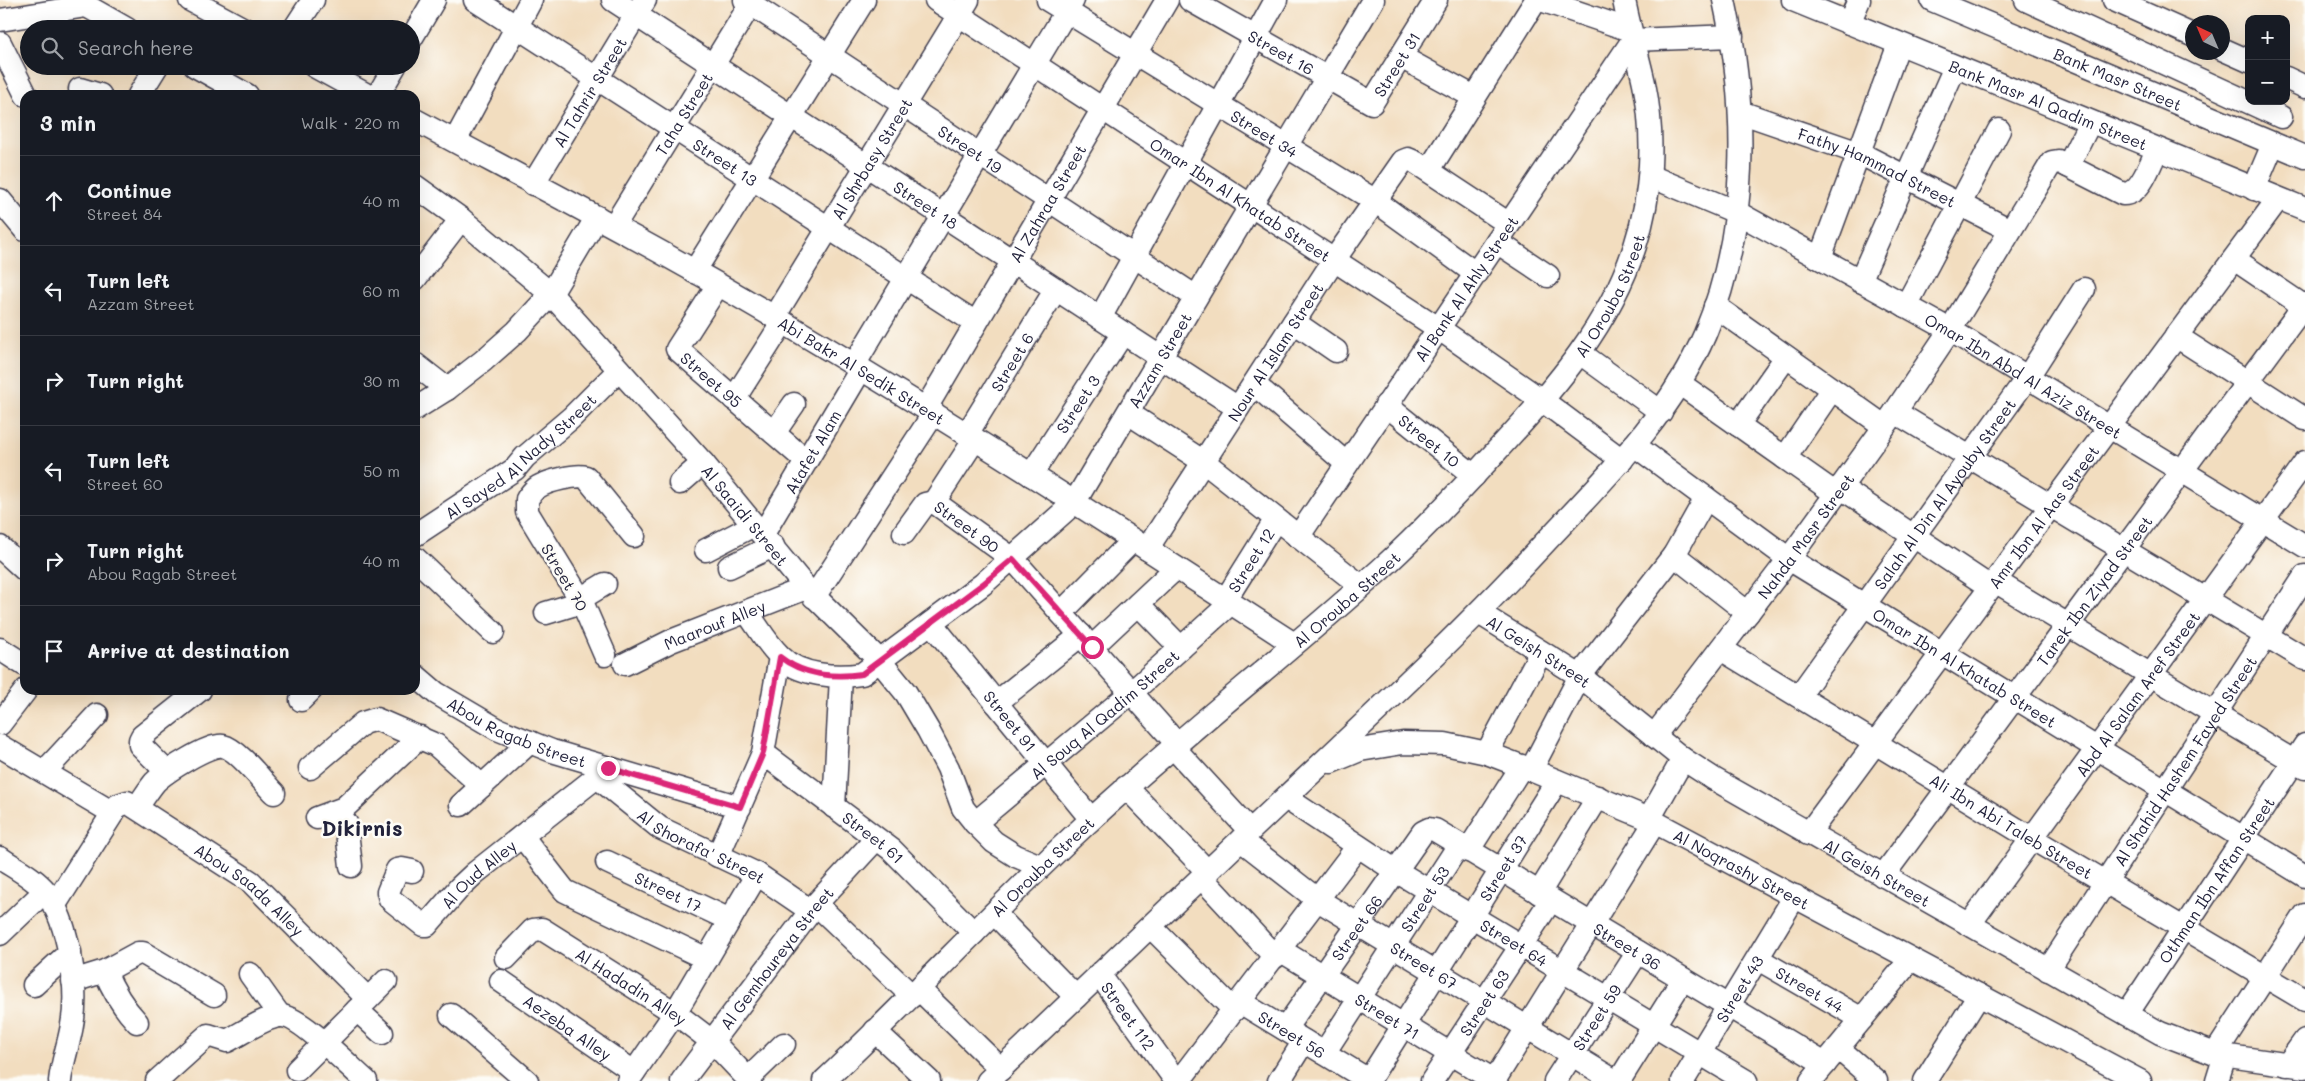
<!DOCTYPE html>
<html lang="en">
<head>
<meta charset="utf-8">
<style>
	:root { --surface:#171b24; --page:#20242c; --text:#f1f3f6; --muted:#9ea1a6; --line:#363941 }
	body { margin:0; font-family:Mali,sans-serif; background:var(--page); color:var(--text) }
	.controls { position:absolute; right:15px; top:15px; display:grid; overflow:hidden; border-radius:10px; box-shadow:0 5px 20px #0002 }
	.controls button { width:45px; height:45px; display:grid; place-items:center; padding:0; border:0; border-bottom:1px solid var(--line); background:var(--surface); color:var(--text); font:25px sans-serif }
	.compass { position:absolute; left:2185px; top:15px; width:45px; height:45px; border-radius:50%; background:var(--surface); box-shadow:0 5px 20px #0002; rotate:316deg }
	.stop { position:absolute; width:15px; height:15px; margin:-11px; border:4px solid #db2777; border-radius:50%; background:#fff }
	.stop.end { background:#db2777; border-color:#fff; box-shadow:0 1px 5px #0008 }
	.list { margin:0; padding:0; list-style:none }
	h2 { display:flex; justify-content:space-between; align-items:center; height:65px; margin:0; padding:0 20px; font-size:21px }
	h2 small { font-size:16px; font-weight:400; color:var(--muted) }
	.list li { display:grid; grid-template-columns:32px 1fr auto; gap:15px; align-items:center; box-sizing:border-box; height:90px; padding:0 20px; border-top:1px solid var(--line) }
	.list b { display:block; font-size:19px; white-space:nowrap }
	.list p { margin:0; font-size:16px; white-space:nowrap; color:var(--muted) }
	.list em { font-size:16px; font-style:normal; color:var(--muted) }
	.icon { flex:none; width:28px; height:28px; fill:none; stroke:currentColor; stroke-width:2; stroke-linecap:round; stroke-linejoin:round }
	.map { position:relative; flex:none; width:2305px; height:1081px; overflow:hidden }
	.search { position:absolute; background:var(--surface); box-shadow:0 5px 20px #0002; left:20px; top:20px; width:400px; height:55px; display:flex; align-items:center; gap:12px; box-sizing:border-box; padding:0 18px; border-radius:28px; color:var(--muted); font-size:19px }
	.panel { position:absolute; background:var(--surface); box-shadow:0 5px 20px #0002; left:20px; top:90px; width:400px; height:605px; border-radius:15px }
	.map>svg:first-child { display:block }
</style>
</head>
<body>
<div class="map">
<svg width="2305" height="1081" viewBox="0 0 2305 1081">
	<rect width="100%" height="100%" fill="#fdfcf7"/>
	<filter id="ink" filterUnits="userSpaceOnUse"><feTurbulence type="fractalNoise" baseFrequency=".02" numOctaves="2"/><feDisplacementMap in="SourceGraphic" scale="10" xChannelSelector="R" yChannelSelector="G"/><feConvolveMatrix kernelMatrix="1 2 1 2 8 2 1 2 1" color-interpolation-filters="sRGB"/></filter>
	<filter id="wash" filterUnits="userSpaceOnUse"><feTurbulence type="fractalNoise" baseFrequency=".0096" numOctaves="4" result="noise"/><feDisplacementMap in="SourceGraphic" scale="20" xChannelSelector="R" yChannelSelector="G"/><feGaussianBlur stdDeviation="1.12" result="paint"/><feColorMatrix in="noise" values="0 0 0 0 0 0 0 0 0 0 0 0 0 0 0 0 0 1.4 0 .05"/><feComposite in="paint" operator="in"/></filter>
	<g filter="url(#wash)">
		<rect width="100%" height="100%" fill="#f2ddbf"/>
	</g>
	<g filter="url(#ink)">
		<g fill="none" stroke-linecap="round" stroke-linejoin="round">
			<defs>
				<g id="minor">
					<polyline points="76,0 127,29"/>
					<polyline points="190,0 244,29"/>
					<path id="s1" d="M 475,0 L 976,323"/>
					<path id="s2" d="M 613,0 L 1238,408"/>
					<path id="s3" d="M 745,0 L 1196,297"/>
					<path id="s4" d="M 936,0 L 1438,328 L 1543,401 L 1622,460"/>
					<path id="s5" d="M 1048,0 L 1374,200 L 1475,273"/>
					<path id="s6" d="M 1190,0 L 1372,103 L 1436,0"/>
					<polyline points="1541,0 1630,30"/>
					<path id="s7" d="M 1793,0 L 2305,209"/>
					<path id="s8" d="M 1932,0 L 2305,157"/>
					<polyline points="2026,0 2281,117"/>
					<polyline points="2114,0 2192,35"/>
					<polyline points="0,20 86,6"/>
					<polyline points="1849,23 1859,0"/>
					<polyline points="294,29 313,0"/>
					<polyline points="411,39 434,0"/>
					<polyline points="0,43 26,95"/>
					<polyline points="2222,49 2249,61"/>
					<polyline points="1401,57 1474,97"/>
					<polyline points="195,66 247,95"/>
					<polyline points="314,66 367,95"/>
					<polyline points="2286,78 2305,87"/>
					<polyline points="80,89 100,95"/>
					<polyline points="139,95 157,66"/>
					<polyline points="378,95 395,66"/>
					<path id="s9" d="M 1740,112 L 1859,153 L 2010,230"/>
					<path id="s10" d="M 415,120 C 536,185 658,248 776,318 C 952,422 1123,533 1294,644"/>
					<polyline points="455,141 531,0"/>
					<polyline points="2068,166 2090,122"/>
					<polyline points="1429,170 1536,0"/>
					<path id="s11" d="M 1650,176 L 1736,212 L 1950,330 L 2305,546"/>
					<path id="s12" d="M 533,184 L 645,0"/>
					<path id="s13" d="M 415,186 L 461,219 L 551,294 L 703,463 L 806,588 L 880,661 L 906,693 L 928,730 L 948,768 L 963,808 L 975,823 L 994,842 L 1016,856 L 1040,866"/>
					<polyline points="2254,189 2273,144"/>
					<polyline points="0,200 25,230"/>
					<path id="s14" d="M 614,226 L 753,0"/>
					<polyline points="1497,242 1548,276"/>
					<polyline points="1820,258 1899,44"/>
					<polyline points="2234,259 2305,307"/>
					<polyline points="694,272 864,0"/>
					<polyline points="415,279 461,219"/>
					<polyline points="1860,281 1955,67"/>
					<path id="s15" d="M 718,285 L 677,349 L 805,460"/>
					<polyline points="1715,306 1884,426"/>
					<polyline points="1906,306 1999,130"/>
					<path id="s16" d="M 774,317 L 968,0"/>
					<polyline points="1100,318 1276,0"/>
					<polyline points="1294,322 1336,351"/>
					<polyline points="2176,336 2305,419"/>
					<polyline points="1580,353 1661,412"/>
					<polyline points="415,364 447,389"/>
					<polyline points="854,365 1073,0"/>
					<polyline points="1679,383 1836,494"/>
					<polyline points="1254,384 1347,464"/>
					<polyline points="734,399 783,322"/>
					<path id="s17" d="M 1386,405 L 1474,476"/>
					<path id="s18" d="M 926,408 L 1167,0"/>
					<polyline points="415,409 447,389 483,361 517,331 551,294 597,217"/>
					<polyline points="1895,412 2305,659"/>
					<polyline points="1128,413 1204,462 1361,586"/>
					<polyline points="1738,425 1786,357"/>
					<polyline points="774,433 794,404"/>
					<path id="s19" d="M 967,434 L 1056,289"/>
					<path id="s20" d="M 1634,445 L 1789,559 L 2305,876"/>
					<polyline points="1785,458 1832,389"/>
					<path id="s21" d="M 1031,475 L 1123,333"/>
					<polyline points="680,483 703,463"/>
					<polyline points="1840,487 1990,587"/>
					<polyline points="934,502 975,439"/>
					<path id="s22" d="M 904,533 L 925,504 L 934,502 L 1013,559 L 1178,745"/>
					<path id="s23" d="M 763,534 L 861,369"/>
					<path id="s24" d="M 415,535 L 515,469 L 525,457 L 571,418 L 619,370"/>
					<path id="s25" d="M 1298,537 L 1633,40 L 1732,36"/>
					<polyline points="0,547 25,570"/>
					<path id="s26" d="M 1147,549 L 1334,260 L 1403,161 L 1408,159 L 1415,162 L 1509,224"/>
					<polyline points="706,550 754,525"/>
					<polyline points="1674,555 1748,613"/>
					<polyline points="415,558 493,632"/>
					<polyline points="729,567 773,546"/>
					<polyline points="1995,581 2305,768"/>
					<polyline points="814,597 934,413"/>
					<polyline points="580,599 605,584"/>
					<path id="s27" d="M 1226,599 L 1276,519"/>
					<polyline points="1138,604 1181,648"/>
					<path id="s28" d="M 747,612 C 758,627 767,644 780,656 C 799,676 837,678 862,674 L 983,584 L 1074,503 L 1373,0"/>
					<polyline points="546,613 582,602"/>
					<polyline points="1061,613 1133,540"/>
					<path id="s29" d="M 1479,613 L 1580,676 L 1683,759 L 1714,779 L 2160,1033 L 2215,1054 L 2305,1067"/>
					<path id="s30" d="M 931,623 L 1091,819"/>
					<polyline points="1092,647 1176,568"/>
					<polyline points="0,649 25,665"/>
					<path id="s31" d="M 1721,649 L 2031,838 L 2305,1000"/>
					<path d="M 605,655 L 582,602 L 527,512 L 527,499 C 530,495 534,489 538,487 C 548,481 576,474 586,477 L 634,536"/>
					<path id="s32" d="M 625,664 L 671,641 L 806,588"/>
					<path id="s33" d="M 415,675 L 436,693 L 497,729 L 552,751 L 740,807"/>
					<path id="s34" d="M 1799,696 L 2027,378 L 2084,289"/>
					<polyline points="301,700 311,690"/>
					<polyline points="996,703 1081,635"/>
					<polyline points="0,724 26,690"/>
					<path id="s35" d="M 1654,736 L 1789,559 L 1895,412 L 1950,330 L 2052,162 L 2058,161 L 2123,194 C 2141,195 2150,164 2157,150"/>
					<polyline points="0,746 113,813"/>
					<polyline points="1174,748 1250,831"/>
					<path id="s36" d="M 763,753 L 892,850 L 974,933"/>
					<polyline points="1487,753 1541,652"/>
					<path id="s37" d="M 1331,762 L 1360,750 L 1403,743 L 1445,744 L 1487,753 L 1531,770 L 1649,819 L 2140,1081"/>
					<polyline points="310,768 363,723 376,719 436,745 482,786"/>
					<polyline points="1531,770 1580,676 1674,555 1706,498"/>
					<polyline points="45,771 97,715"/>
					<polyline points="167,772 140,745 140,740 142,736 200,690"/>
					<path id="s38" d="M 597,777 L 660,828 L 757,874 L 811,911"/>
					<polyline points="1126,787 1208,872"/>
					<path id="s39" d="M 1286,798 L 1396,871 L 1746,1081"/>
					<polyline points="461,805 530,742"/>
					<path d="M 137,807 C 143,799 149,789 155,782 C 165,772 210,743 223,746 C 238,749 263,782 274,793"/>
					<polyline points="834,807 841,677"/>
					<polyline points="337,812 346,823 351,866"/>
					<polyline points="317,818 344,808 420,737"/>
					<polyline points="1649,819 1683,759"/>
					<path id="s40" d="M 975,823 L 1132,692 L 1231,603"/>
					<path id="s41" d="M 1808,834 L 2278,199"/>
					<polyline points="522,836 565,891 707,959"/>
					<path id="s42" d="M 1241,840 L 1318,900 L 1615,1081"/>
					<polyline points="1468,851 1522,766"/>
					<polyline points="718,856 763,753 780,657"/>
					<path d="M 0,858 C 15,868 35,878 46,892 C 69,923 79,988 72,1025 C 69,1044 62,1062 60,1081"/>
					<path id="s43" d="M 607,862 L 730,920"/>
					<path id="s44" d="M 412,871 L 402,869 L 397,870 L 388,892 L 390,899 L 423,925 L 427,925 L 460,887 L 475,873 L 608,768"/>
					<path id="s45" d="M 1883,876 L 2305,304"/>
					<polyline points="1202,878 1275,957"/>
					<polyline points="1539,893 1598,797"/>
					<polyline points="816,904 912,996"/>
					<path id="s46" d="M 54,906 L 118,805 L 127,802 L 251,882 L 368,999"/>
					<polyline points="994,913 1076,997"/>
					<path id="s47" d="M 1969,925 L 2305,462"/>
					<polyline points="1151,927 1234,1010"/>
					<polyline points="0,934 45,891"/>
					<path id="s48" d="M 1280,950 L 1495,1081"/>
					<path id="s49" d="M 506,958 L 533,930 L 542,929 L 675,1013 L 713,1042 L 750,1081"/>
					<path id="s50" d="M 1758,959 L 1862,1019"/>
					<path id="s51" d="M 2048,970 L 2305,576"/>
					<path d="M 105,971 C 113,991 122,1006 137,1022"/>
					<polyline points="250,974 280,1016"/>
					<path id="s52" d="M 1099,974 L 1176,1081"/>
					<polyline points="73,981 105,971 138,953 143,953 214,995"/>
					<path id="s53" d="M 501,981 L 634,1072"/>
					<polyline points="34,985 70,952"/>
					<polyline points="919,989 1001,1069"/>
					<path id="s54" d="M 1240,1002 L 1370,1081"/>
					<polyline points="357,1010 382,1033"/>
					<path id="s55" d="M 2127,1014 L 2305,745"/>
					<polyline points="451,1015 527,1081"/>
					<path id="s56" d="M 1285,1029 L 1423,832 L 1429,829 L 1435,830 L 1825,1064"/>
					<polyline points="875,1031 929,1081"/>
					<polyline points="1838,1048 1876,1081"/>
					<path id="s57" d="M 1324,1053 L 1459,845"/>
					<polyline points="2215,1054 2305,915"/>
					<polyline points="2287,1065 2305,1040"/>
					<polyline points="297,1070 386,981"/>
					<polyline points="748,1079 784,1044"/>
					<path id="s58" d="M 1369,1080 L 1557,781"/>
					<path d="M 157,1081 L 208,1035 L 227,1041 C 241,1034 265,1017 280,1016 C 298,1014 350,1067 366,1081"/>
					<polyline points="628,1081 675,1013 757,874"/>
					<path id="s59" d="M 682,1081 L 816,904 L 876,839"/>
					<path id="s60" d="M 824,1081 C 916,995 1001,901 1095,816 C 1188,731 1288,653 1381,569 C 1424,530 1463,488 1501,446 C 1556,387 1610,324 1635,246 C 1652,194 1655,137 1644,83 C 1638,55 1629,28 1624,0"/>
					<path d="M 988,1081 C 1075,998 1162,915 1249,832 C 1346,740 1445,650 1536,552 C 1599,484 1668,420 1705,334 C 1749,229 1748,109 1724,0"/>
					<polyline points="1179,1081 1358,846"/>
					<polyline points="1279,1081 1304,1041"/>
					<path id="s61" d="M 1432,1081 L 1551,900"/>
					<polyline points="1494,1081 1655,822"/>
					<path id="s62" d="M 1555,1081 L 1638,952"/>
					<polyline points="1619,1081 1683,979"/>
					<path id="s63" d="M 1683,1081 L 1795,896"/>
					<polyline points="1811,1081 1911,959"/>
					<polyline points="1925,1081 1979,995"/>
					<polyline points="2217,1081 2225,1055"/>
				</g>
			</defs>
			<use href="#minor" stroke="#413e4f" stroke-width="25"/>
			<use href="#minor" stroke="#fff" stroke-width="22"/>
		</g>
	</g>
	<g fill="none" stroke-linecap="round" stroke-linejoin="round" filter="url(#ink)">
		<path stroke="#db2777" stroke-width="6" d="M 608,768 L 740,807 L 763,753 L 780,657 C 803,675 834,678 862,674 L 983,584 L 1013,559 L 1092,647"/>
	</g>
	<g text-anchor="middle" dominant-baseline="central" stroke-width="5" stroke-linejoin="round" paint-order="stroke">
		<g font-size="16" fill="#22223b" stroke="#fdfcf7">
			<text stroke="none"><textPath href="#s6" startOffset="105">Street 16</textPath></text>
			<text stroke="none"><textPath href="#s6" startOffset="255">Street 31</textPath></text>
			<text stroke="none"><textPath href="#s8" startOffset="202">Bank Masr Street</textPath></text>
			<text stroke="none"><textPath href="#s12" startOffset="108">Al Tahrir Street</textPath></text>
			<text stroke="none"><textPath href="#s7" startOffset="276">Bank Masr Al Qadim Street</textPath></text>
			<text stroke="none"><textPath href="#s14" startOffset="132">Taha Street</textPath></text>
			<text stroke="none"><textPath href="#s5" startOffset="254">Street 34</textPath></text>
			<text stroke="none"><textPath href="#s3" startOffset="270">Street 19</textPath></text>
			<text stroke="none"><textPath href="#s16" startOffset="186">Al Shrbasy Street</textPath></text>
			<text stroke="none"><textPath href="#s1" startOffset="298">Street 13</textPath></text>
			<text stroke="none"><textPath href="#s9" startOffset="148">Fathy Hammad Street</textPath></text>
			<text stroke="none"><textPath href="#s4" startOffset="364">Omar Ibn Al Khatab Street</textPath></text>
			<text stroke="none"><textPath href="#s2" startOffset="374">Street 18</textPath></text>
			<text stroke="none"><textPath href="#s18" startOffset="238">Al Zahraa Street</textPath></text>
			<text stroke="none"><textPath href="#s25" startOffset="300">Al Bank Al Ahly Street</textPath></text>
			<text stroke="none"><textPath href="#s60" startOffset="1116">Al Orouba Street</textPath></text>
			<text stroke="none"><textPath href="#s26" startOffset="235">Nour Al Islam Street</textPath></text>
			<text stroke="none"><textPath href="#s28" startOffset="581">Azzam Street</textPath></text>
			<text stroke="none"><textPath href="#s19" startOffset="85">Street 6</textPath></text>
			<text stroke="none"><textPath href="#s10" startOffset="512">Abi Bakr Al Sedik Street</textPath></text>
			<text stroke="none"><textPath href="#s11" startOffset="424">Omar Ibn Abd Al Aziz Street</textPath></text>
			<text stroke="none"><textPath href="#s15" startOffset="122">Street 95</textPath></text>
			<text stroke="none"><textPath href="#s21" startOffset="85">Street 3</textPath></text>
			<text stroke="none"><textPath href="#s17" startOffset="56">Street 10</textPath></text>
			<text stroke="none"><textPath href="#s23" startOffset="96">Atafet Alam</textPath></text>
			<text stroke="none"><textPath href="#s24" startOffset="132">Al Sayed Al Nady Street</textPath></text>
			<text stroke="none"><textPath href="#s34" startOffset="249">Salah Al Din Al Ayouby Street</textPath></text>
			<text stroke="none"><textPath href="#s13" startOffset="468">Al Saaidi Street</textPath></text>
			<text stroke="none"><textPath href="#s41" startOffset="395">Amr Ibn Al Aas Street</textPath></text>
			<text stroke="none"><textPath href="#s22" startOffset="86">Street 90</textPath></text>
			<text stroke="none"><textPath href="#s35" startOffset="251">Nahda Masr Street</textPath></text>
			<text stroke="none"><textPath href="#s27" startOffset="46">Street 12</textPath></text>
			<text transform="translate(565 577) rotate(59)">Street 70</text>
			<text stroke="none"><textPath href="#s45" startOffset="355">Tarek Ibn Ziyad Street</textPath></text>
			<text stroke="none"><textPath href="#s60" startOffset="711">Al Orouba Street</textPath></text>
			<text stroke="none"><textPath href="#s32" startOffset="98">Maarouf Alley</textPath></text>
			<text stroke="none"><textPath href="#s29" startOffset="71">Al Geish Street</textPath></text>
			<text stroke="none"><textPath href="#s20" startOffset="399">Omar Ibn Al Khatab Street</textPath></text>
			<text stroke="none"><textPath href="#s47" startOffset="286">Abd Al Salam Aref Street</textPath></text>
			<text stroke="none"><textPath href="#s40" startOffset="169">Al Souq Al Qadim Street</textPath></text>
			<text stroke="none"><textPath href="#s30" startOffset="126">Street 91</textPath></text>
			<text stroke="none"><textPath href="#s33" startOffset="118">Abou Ragab Street</textPath></text>
			<text stroke="none"><textPath href="#s51" startOffset="250">Al Shahid Hashem Fayed Street</textPath></text>
			<text stroke="none"><textPath href="#s31" startOffset="340">Ali Ibn Abi Taleb Street</textPath></text>
			<text stroke="none"><textPath href="#s36" startOffset="139">Street 61</textPath></text>
			<text stroke="none"><textPath href="#s38" startOffset="126">Al Shorafa' Street</textPath></text>
			<text stroke="none"><textPath href="#s60" startOffset="306">Al Orouba Street</textPath></text>
			<text stroke="none"><textPath href="#s58" startOffset="251">Street 37</textPath></text>
			<text stroke="none"><textPath href="#s37" startOffset="440">Al Noqrashy Street</textPath></text>
			<text stroke="none"><textPath href="#s29" startOffset="476">Al Geish Street</textPath></text>
			<text stroke="none"><textPath href="#s44" startOffset="165">Al Oud Alley</textPath></text>
			<text stroke="none"><textPath href="#s55" startOffset="161">Othman Ibn Affan Street</textPath></text>
			<text stroke="none"><textPath href="#s46" startOffset="280">Abou Saada Alley</textPath></text>
			<text stroke="none"><textPath href="#s43" startOffset="68">Street 17</textPath></text>
			<text stroke="none"><textPath href="#s57" startOffset="184">Street 53</textPath></text>
			<text stroke="none"><textPath href="#s56" startOffset="124">Street 66</textPath></text>
			<text stroke="none"><textPath href="#s39" startOffset="270">Street 64</textPath></text>
			<text stroke="none"><textPath href="#s56" startOffset="478">Street 36</textPath></text>
			<text stroke="none"><textPath href="#s59" startOffset="155">Al Gemhoureya Street</textPath></text>
			<text stroke="none"><textPath href="#s42" startOffset="222">Street 67</textPath></text>
			<text stroke="none"><textPath href="#s49" startOffset="154">Al Hadadin Alley</textPath></text>
			<text stroke="none"><textPath href="#s63" startOffset="108">Street 43</textPath></text>
			<text stroke="none"><textPath href="#s50" startOffset="60">Street 44</textPath></text>
			<text stroke="none"><textPath href="#s61" startOffset="94">Street 63</textPath></text>
			<text stroke="none"><textPath href="#s52" startOffset="51">Street 112</textPath></text>
			<text stroke="none"><textPath href="#s48" startOffset="126">Street 71</textPath></text>
			<text stroke="none"><textPath href="#s62" startOffset="76">Street 59</textPath></text>
			<text stroke="none"><textPath href="#s53" startOffset="81">Aezeba Alley</textPath></text>
			<text stroke="none"><textPath href="#s54" startOffset="61">Street 56</textPath></text>
		</g>
		<g font-size="21" font-weight="bold" fill="#22223b" stroke="#fdfcf7">
			<text x="362" y="827">Dikirnis</text>
		</g>
	</g>
</svg>
<div class="controls">
<button>+</button>
<button>−</button>
</div>
<svg class="compass" viewBox="-18 -18 36 36"><path d="M0-13l5 13h-10z" fill="#e53935"/><path d="M0 13l5-13h-10z" fill="#9ea1a6"/></svg>
<div class="stop" style="left:1092px;top:647px"></div>
<div class="stop end" style="left:608px;top:768px"></div>
<div class="search"><svg class="icon" aria-label="search" viewBox="0 0 24 24"><circle cx="10" cy="10" r="6"/><path d="M15 15l6 6"/></svg>Search here</div>
<section class="panel">
<h2>3 min<small>Walk · 220 m</small></h2>
<ul class="list">
<li><svg class="icon" aria-label="ahead" viewBox="0 0 24 24"><path d="M12 20V5M6 11l6-6 6 6"/></svg><div><b>Continue</b><p>Street 84</p></div><em>40 m</em></li>
<li><svg class="icon" aria-label="left" viewBox="0 0 24 24"><path d="M17 20v-9H6M10 6l-5 5 5 5"/></svg><div><b>Turn left</b><p>Azzam Street</p></div><em>60 m</em></li>
<li><svg class="icon" aria-label="right" viewBox="0 0 24 24"><path d="M7 20v-9h11M14 6l5 5-5 5"/></svg><div><b>Turn right</b></div><em>30 m</em></li>
<li><svg class="icon" aria-label="left" viewBox="0 0 24 24"><path d="M17 20v-9H6M10 6l-5 5 5 5"/></svg><div><b>Turn left</b><p>Street 60</p></div><em>50 m</em></li>
<li><svg class="icon" aria-label="right" viewBox="0 0 24 24"><path d="M7 20v-9h11M14 6l5 5-5 5"/></svg><div><b>Turn right</b><p>Abou Ragab Street</p></div><em>40 m</em></li>
<li><svg class="icon" aria-label="arrive" viewBox="0 0 24 24"><path d="M6 21V4h12l-3 4 3 4H6"/></svg><div><b>Arrive at destination</b></div></li>
</ul>
</section>
</div>
</body>
</html>
